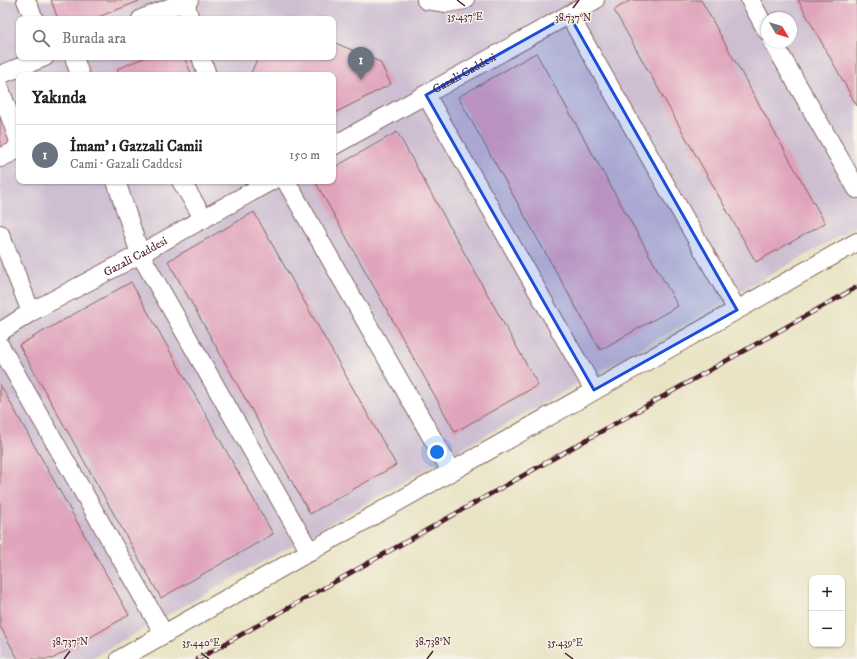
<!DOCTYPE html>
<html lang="tr">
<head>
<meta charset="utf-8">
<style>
	:root { --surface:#fff; --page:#f2f2f2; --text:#222; --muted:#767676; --line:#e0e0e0; --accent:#111827 }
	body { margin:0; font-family:"IM FELL DW Pica",serif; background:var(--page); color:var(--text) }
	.controls { position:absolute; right:12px; bottom:12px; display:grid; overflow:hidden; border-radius:8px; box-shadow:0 1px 3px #0004 }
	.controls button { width:36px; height:36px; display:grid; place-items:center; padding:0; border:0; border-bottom:1px solid var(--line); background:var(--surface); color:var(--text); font:20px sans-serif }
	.compass { position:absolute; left:761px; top:12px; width:36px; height:36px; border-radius:50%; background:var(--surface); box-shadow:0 1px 3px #0004; rotate:128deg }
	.you { position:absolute; left:437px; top:452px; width:14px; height:14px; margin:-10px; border:3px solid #fff; border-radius:50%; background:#1a73e8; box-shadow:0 0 0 6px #1a73e833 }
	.badge { display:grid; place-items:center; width:26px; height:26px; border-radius:50%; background:var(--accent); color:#fff; font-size:13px; font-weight:700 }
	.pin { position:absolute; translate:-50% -33px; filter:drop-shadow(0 1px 2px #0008) }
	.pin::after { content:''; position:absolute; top:21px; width:14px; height:12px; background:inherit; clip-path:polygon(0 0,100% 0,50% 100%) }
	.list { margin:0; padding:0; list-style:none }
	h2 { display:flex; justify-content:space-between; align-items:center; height:52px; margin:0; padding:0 16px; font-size:17px }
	h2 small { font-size:13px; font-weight:400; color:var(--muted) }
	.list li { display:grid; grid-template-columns:26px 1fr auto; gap:12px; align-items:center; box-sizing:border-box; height:60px; padding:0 16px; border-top:1px solid var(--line) }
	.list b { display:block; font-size:15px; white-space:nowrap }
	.list p { margin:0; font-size:13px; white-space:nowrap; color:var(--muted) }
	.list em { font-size:13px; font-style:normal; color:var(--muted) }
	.icon { flex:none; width:22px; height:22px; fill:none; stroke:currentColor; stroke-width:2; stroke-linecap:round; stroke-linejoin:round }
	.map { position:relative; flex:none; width:857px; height:659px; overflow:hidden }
	.search { position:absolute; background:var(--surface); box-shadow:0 1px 3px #0004; left:16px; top:16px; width:320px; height:44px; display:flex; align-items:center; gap:10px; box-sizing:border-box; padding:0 14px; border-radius:8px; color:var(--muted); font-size:15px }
	.panel { position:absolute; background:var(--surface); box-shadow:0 1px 3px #0004; left:16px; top:72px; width:320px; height:112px; border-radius:8px }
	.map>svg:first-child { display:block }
</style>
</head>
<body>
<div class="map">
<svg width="857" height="659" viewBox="0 0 857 659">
	<rect width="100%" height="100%" fill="#f7f3e8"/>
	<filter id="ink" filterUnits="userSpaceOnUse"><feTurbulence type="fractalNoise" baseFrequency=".025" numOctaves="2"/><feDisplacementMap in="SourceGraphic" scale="8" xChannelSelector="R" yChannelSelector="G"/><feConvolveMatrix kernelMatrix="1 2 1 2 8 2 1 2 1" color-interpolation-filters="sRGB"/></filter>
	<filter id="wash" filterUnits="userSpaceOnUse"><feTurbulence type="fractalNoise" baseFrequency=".012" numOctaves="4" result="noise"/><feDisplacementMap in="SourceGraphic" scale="16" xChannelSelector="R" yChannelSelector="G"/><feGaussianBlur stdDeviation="0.9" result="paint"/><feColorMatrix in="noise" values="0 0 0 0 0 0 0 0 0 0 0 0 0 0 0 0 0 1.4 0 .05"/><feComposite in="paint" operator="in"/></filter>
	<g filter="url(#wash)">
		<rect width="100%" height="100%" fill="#e9e3c3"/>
		<path fill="#cdbed2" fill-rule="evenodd" d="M 0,0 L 857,0 L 857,226 L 90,659 L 0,659 ZM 767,18 L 791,18 L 791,42 L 767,42 ZM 19,19 L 333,19 L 333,57 L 19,57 ZM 19,75 L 333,75 L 333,181 L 19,181 Z"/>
		<g id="blocks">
			<g fill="#e0a3bc">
				<polygon points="51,0 142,0 93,19 58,19"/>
				<polygon points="631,0 701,0 825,223 756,262 614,10"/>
				<polygon points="798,0 857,0 857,106"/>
				<polygon points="333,42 380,62 391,84 333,114 333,75 250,75 258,57 333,57"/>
				<polygon points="536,53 678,306 600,350 458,97"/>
				<polygon points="146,57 184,57 192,75 119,75 117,69"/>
				<polygon points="0,115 13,149 0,154"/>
				<polygon points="397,132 538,385 455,432 315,181 333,181 333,168"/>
				<polygon points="254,212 396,465 310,514 168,261"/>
				<polygon points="131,282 273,534 161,598 19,345"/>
				<polygon points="0,384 129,615 52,659 18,659 0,626"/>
			</g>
		</g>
	</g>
	<g filter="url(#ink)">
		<use href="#blocks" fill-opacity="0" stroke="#826460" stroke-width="1"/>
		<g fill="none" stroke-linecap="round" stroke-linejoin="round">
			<defs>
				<g id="minor">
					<polyline points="26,0 34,19"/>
					<polyline points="426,0 447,3 465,0"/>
					<polyline points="750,0 767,31"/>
					<polyline points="185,2 190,19"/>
					<polyline points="569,15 737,310"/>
					<polyline points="141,19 189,0"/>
					<polyline points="773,42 857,189"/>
					<polyline points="74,57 80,75"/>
					<polyline points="201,57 207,75"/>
					<polyline points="0,75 45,57"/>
					<polyline points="0,89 19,141 15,151 0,158"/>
					<polyline points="426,95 594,390"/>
					<path id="s1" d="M 333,146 L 595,0"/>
					<polyline points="116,181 140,254 310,552"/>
					<polyline points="181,181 204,219"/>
					<polyline points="286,181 451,471"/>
					<polyline points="0,234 31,312"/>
					<path id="s2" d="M 0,332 L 31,312 L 140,254 L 271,181"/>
					<polyline points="0,346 164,634"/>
					<polyline points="120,659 857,242"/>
				</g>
			</defs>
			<use href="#minor" stroke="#826460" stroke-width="20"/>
			<use href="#minor" stroke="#fff" stroke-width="18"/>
			<defs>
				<polyline id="rail" points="198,659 857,287"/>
			</defs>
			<use href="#rail" stroke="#4a1f2b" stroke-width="4.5"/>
			<use href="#rail" stroke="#f7f3e8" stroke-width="3" stroke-dasharray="9" stroke-linecap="butt"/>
		</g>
	</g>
	<path fill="#1d4ed8" fill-opacity="0.2" stroke="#1d4ed8" stroke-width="3" stroke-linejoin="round" d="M 569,15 L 737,310 L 594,390 L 426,95 Z"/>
	<path fill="none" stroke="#4a1f2b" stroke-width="1.5" d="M 457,0 L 465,6M 573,8 L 579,0M 201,653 L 209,659M 565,653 L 573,659M 64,659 L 70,651M 427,659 L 433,651"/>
	<g text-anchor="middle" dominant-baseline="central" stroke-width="3" stroke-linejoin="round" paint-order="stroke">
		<g font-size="12" fill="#4a1f2b" stroke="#f7f3e8">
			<text stroke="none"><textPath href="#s1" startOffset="150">Gazali Caddesi</textPath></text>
			<text stroke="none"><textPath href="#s2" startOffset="155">Gazali Caddesi</textPath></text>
		</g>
	</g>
	<g font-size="10" text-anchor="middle" fill="#4a1f2b" stroke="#f7f3e8" stroke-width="3" stroke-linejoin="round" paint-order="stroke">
		<text x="465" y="20">35.437°E</text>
		<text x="573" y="21">38.737°N</text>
		<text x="70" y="645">38.737°N</text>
		<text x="433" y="645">38.738°N</text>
		<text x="201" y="646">35.440°E</text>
		<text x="565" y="646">35.439°E</text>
	</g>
</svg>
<div class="controls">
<button>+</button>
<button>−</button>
</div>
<svg class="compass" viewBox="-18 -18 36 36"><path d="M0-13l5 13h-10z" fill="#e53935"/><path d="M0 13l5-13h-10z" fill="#767676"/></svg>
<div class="you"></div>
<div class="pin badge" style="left:361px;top:80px;background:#6b7280">1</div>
<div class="search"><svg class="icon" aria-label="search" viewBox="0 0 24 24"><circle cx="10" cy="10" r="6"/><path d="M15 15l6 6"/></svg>Burada ara</div>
<section class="panel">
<h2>Yakında<small></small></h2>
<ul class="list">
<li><span class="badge" style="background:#6b7280">1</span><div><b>İmam' ı Gazzali Camii</b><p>Cami · Gazali Caddesi</p></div><em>150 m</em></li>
</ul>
</section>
</div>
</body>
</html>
